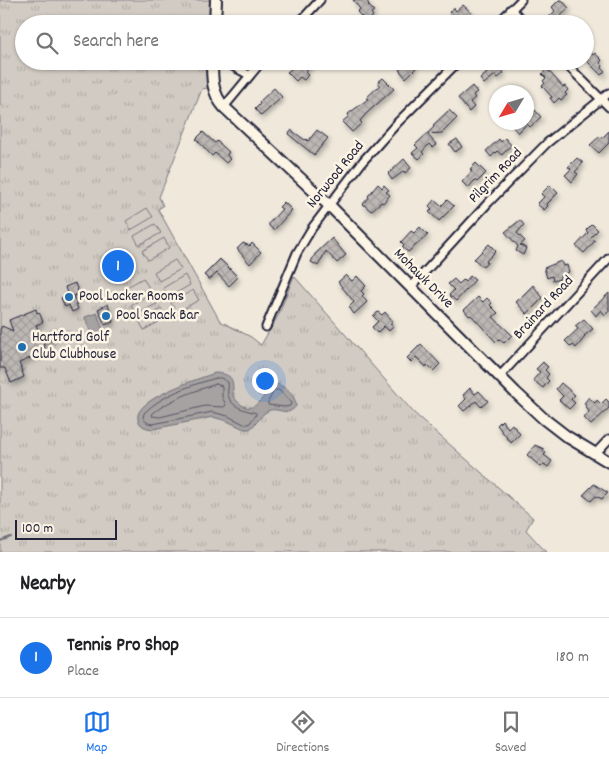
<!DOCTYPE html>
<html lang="en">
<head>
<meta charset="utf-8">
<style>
	:root { --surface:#fff; --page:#f6f6f6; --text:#202124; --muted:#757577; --line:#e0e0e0; --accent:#1a73e8 }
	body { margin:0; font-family:Dekko,sans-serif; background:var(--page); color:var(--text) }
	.compass { position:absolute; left:489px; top:85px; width:45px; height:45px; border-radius:50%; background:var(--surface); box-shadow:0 1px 4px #0004; rotate:232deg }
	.scale { position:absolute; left:15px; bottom:12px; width:102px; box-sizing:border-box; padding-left:5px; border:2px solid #22223b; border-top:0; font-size:14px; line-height:18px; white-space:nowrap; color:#22223b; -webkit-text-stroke:4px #fcf5e5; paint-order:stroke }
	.you { position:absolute; left:264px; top:380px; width:18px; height:18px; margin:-12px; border:4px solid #fff; border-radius:50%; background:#1a73e8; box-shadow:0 0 0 8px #1a73e833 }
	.badge { display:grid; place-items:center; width:32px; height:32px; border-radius:50%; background:var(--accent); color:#fff; font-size:16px; font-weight:700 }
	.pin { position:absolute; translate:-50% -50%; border:2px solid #fff; box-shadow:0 1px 5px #0006 }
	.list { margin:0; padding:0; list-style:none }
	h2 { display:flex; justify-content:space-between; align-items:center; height:65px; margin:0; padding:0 20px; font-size:21px }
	h2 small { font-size:16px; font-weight:400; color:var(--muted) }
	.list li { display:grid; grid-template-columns:32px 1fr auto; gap:15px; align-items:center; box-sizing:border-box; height:80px; padding:0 20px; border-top:1px solid var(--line) }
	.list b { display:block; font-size:19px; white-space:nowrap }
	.list p { margin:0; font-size:16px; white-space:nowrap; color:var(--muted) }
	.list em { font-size:16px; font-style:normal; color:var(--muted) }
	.icon { flex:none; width:28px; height:28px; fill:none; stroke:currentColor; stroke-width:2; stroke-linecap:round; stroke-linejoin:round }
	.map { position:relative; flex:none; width:609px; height:552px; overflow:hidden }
	.search { position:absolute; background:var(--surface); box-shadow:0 1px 4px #0004; left:15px; right:15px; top:15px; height:55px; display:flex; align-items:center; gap:12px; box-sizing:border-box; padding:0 18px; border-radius:28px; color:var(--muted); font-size:19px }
	.sheet { height:145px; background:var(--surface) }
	nav { display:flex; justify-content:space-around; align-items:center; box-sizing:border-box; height:70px; border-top:1px solid var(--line); background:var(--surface); font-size:14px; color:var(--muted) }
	nav a { display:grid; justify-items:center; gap:2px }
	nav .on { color:var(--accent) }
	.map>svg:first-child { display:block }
</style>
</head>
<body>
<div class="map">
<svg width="609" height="552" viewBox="0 0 609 552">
	<defs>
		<pattern id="grass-tufts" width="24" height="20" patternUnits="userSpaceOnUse" patternTransform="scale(1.25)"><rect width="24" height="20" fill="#d1cbc3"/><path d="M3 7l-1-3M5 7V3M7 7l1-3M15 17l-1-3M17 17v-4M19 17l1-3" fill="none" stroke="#b3aea8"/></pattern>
		<pattern id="building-cross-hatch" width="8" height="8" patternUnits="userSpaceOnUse" patternTransform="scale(1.25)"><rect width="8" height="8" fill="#bcb7b3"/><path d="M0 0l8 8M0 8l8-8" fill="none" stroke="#a19d9b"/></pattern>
		<filter id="shadow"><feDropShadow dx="2" dy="3.5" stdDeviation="2.5" flood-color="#0004"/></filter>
	</defs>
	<rect width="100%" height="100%" fill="#efe8db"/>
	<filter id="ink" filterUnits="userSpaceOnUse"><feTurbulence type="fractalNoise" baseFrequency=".02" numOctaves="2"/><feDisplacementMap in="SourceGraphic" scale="10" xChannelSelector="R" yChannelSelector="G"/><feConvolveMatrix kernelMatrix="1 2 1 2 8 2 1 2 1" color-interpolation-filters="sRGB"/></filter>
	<g filter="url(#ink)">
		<polygon fill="url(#grass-tufts)" stroke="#7a767f" points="0,0 210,0 209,24 24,24 24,61 207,61 208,88 202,89 159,197 163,206 158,209 220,321 251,337 261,345 278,316 294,276 414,413 533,518 526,530 546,552 0,552"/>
		<g fill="#d1cbc3" stroke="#7a767f">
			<polygon points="147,208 153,217 131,230 126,221"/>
			<polygon points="155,224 161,233 139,245 134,236"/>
			<polygon points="164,238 169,248 148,260 142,251"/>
			<polygon points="175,260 181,269 159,281 154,272"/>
			<polygon points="185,275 190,285 169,297 163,288"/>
			<polygon points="143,278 149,288 127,300 122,290"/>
			<polygon points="193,290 199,300 177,312 171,303"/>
			<polygon points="152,293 158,303 136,315 131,305"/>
			<polygon points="161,309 166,318 144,330 139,321"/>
		</g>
		<g fill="#a6a2a2" stroke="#716f79">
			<polygon points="97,313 105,335 93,340 85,317"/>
			<path d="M 215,373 C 234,374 233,380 233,396 C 254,424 262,393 276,384 C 286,386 296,396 296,406 C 288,417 280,408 270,410 C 261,413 257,424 250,429 L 244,429 L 227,421 L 213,417 L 153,429 C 146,428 140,427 138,419 C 133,399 201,378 215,373 Z"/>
		</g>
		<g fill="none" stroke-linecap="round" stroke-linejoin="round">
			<g stroke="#575564" stroke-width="1">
				<path d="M 216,378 L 221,378 L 228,382 C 229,387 227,391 228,395 C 231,408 246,410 256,413 L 256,415 L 249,424 L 244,424 L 228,416 L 212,412 L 153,424 L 148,423 L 143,419 L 144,413 C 162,395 191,385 216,378 Z"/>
				<path d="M 216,384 L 222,386 L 222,397 L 226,405 L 224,407 L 205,406 L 160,417 L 152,416 L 153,413 C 171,399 194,391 216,384 Z"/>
				<polygon points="275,390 279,390 291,403 290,406 285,407 268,405 268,402"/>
			</g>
			<polyline stroke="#716f79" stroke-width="2" points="0,541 11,537"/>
		</g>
		<g fill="url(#building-cross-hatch)" stroke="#22223b" filter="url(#shadow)">
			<polygon points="353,0 366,0 369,4 368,5 374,11 371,13 373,16 367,22 357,12 360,9"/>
			<polygon points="559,0 562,0 569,8 554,22 549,17 555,11 552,7"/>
			<polygon points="463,5 472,13 461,24 448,24 454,18 449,12 454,8 456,11"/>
			<polygon points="589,51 593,55 595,53 602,60 600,63 603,66 602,68 605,71 601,75 585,59 585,55"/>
			<polygon points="301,61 313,61 305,72 308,75 304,80 300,77 296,81 287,72"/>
			<polygon points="408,61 418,61 414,65 416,68 406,78 399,70"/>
			<polygon points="496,63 504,73 498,78 495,75 484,84 480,79 487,73 486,71"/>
			<polygon points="547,69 563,87 565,86 568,90 565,93 567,95 561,100 559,98 554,103 550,98 552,97 542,86 545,83 543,81 546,78 542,74"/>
			<polygon points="383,78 394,89 367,113 360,121 362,123 352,132 342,122 349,116 348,114 368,99 366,98 380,85 378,82"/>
			<polygon points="472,86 477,92 473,95 475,98 470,102 474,107 469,112 458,98"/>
			<polygon points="274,88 282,97 261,116 255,109 260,104 259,102"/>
			<polygon points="526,106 532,112 535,110 541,117 530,127 527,124 518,133 512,126 515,122 526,122"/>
			<polygon points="449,110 457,118 442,133 427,134 437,145 433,148 429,144 422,152 424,154 419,159 412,153 418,148 415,145 434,127 433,125"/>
			<polygon points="291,130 305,140 306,139 308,141 317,130 328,138 314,155 288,134"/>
			<polygon points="609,131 609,143 599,153 590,145 600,136 602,138"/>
			<polygon points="203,132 215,143 217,141 229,152 227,155 230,159 226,163 215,153 212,156 196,139"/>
			<polygon points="505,138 511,145 502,155 497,151 491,157 486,151 499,139 501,142"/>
			<polygon points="457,139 462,147 455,152 449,144"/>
			<polygon points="577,158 583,163 575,172 578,174 572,182 565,175 571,169 568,167"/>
			<polygon points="404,159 411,168 405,173 404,171 392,180 388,174"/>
			<polygon points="476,163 486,173 477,182 475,180 468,188 462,182 472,171 470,169"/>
			<polygon points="378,184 382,188 384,185 389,190 386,192 390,195 383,203 381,202 371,211 363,204 369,197 368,196"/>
			<polygon points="550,185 558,193 547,204 548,206 544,210 537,204 544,197 541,194"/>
			<polygon points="434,200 441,206 447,200 454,206 439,221 429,212 432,209 429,206"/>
			<polygon points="284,202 292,210 274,230 269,226 269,223 282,209 279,207"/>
			<polygon points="520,220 524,225 517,233 525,241 520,245 526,248 523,255 516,251 518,246 505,232"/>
			<polygon points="592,224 598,230 591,237 595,241 584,253 576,246 588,233 586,230"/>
			<polygon points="420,227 428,235 408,252 402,247 404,245 401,242 411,231 414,233"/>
			<polygon points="332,238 346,255 337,263 326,251 318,266 311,262 315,254"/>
			<polygon points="243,243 250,246 252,243 261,252 250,264 237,249"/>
			<polygon points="489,244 496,251 486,261 487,263 483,267 474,259"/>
			<polygon points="122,256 128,268 115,275 109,264"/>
			<polygon points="220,259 238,277 229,286 217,273 209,280 204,275"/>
			<polygon points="561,261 563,266 567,265 569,272 560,275 560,279 553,281 552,276 547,278 544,268"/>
			<polygon points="346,275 352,281 357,276 366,286 361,291 364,294 362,296 367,302 354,314 349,307 354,302 338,282"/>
			<polygon points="470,276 475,280 456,301 449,295 454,290 448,284 454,279 459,284 463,280 465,282"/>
			<polygon points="75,283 79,294 73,296 78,309 72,312 69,305 65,307 61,298 68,296 65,287"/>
			<polygon points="533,285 543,298 527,314 516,302"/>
			<polygon points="609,293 609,311 605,315 601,310 596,316 591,310"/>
			<polygon points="478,297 483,302 487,298 492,303 490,305 498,313 493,317 512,335 504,343 499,339 496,342 471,315 469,316 464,310"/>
			<polygon points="108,304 113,322 105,325 98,309"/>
			<polygon points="36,309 37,313 39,312 43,322 36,325 40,335 56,329 59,336 43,343 46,351 19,363 24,377 11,383 5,368 0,368 0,329 2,326 13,331 9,320"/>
			<polygon points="378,312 382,315 385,312 393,321 390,324 393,327 389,331 384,326 377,333 372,327 378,321 373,316"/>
			<polygon points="584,319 593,329 584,336 585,337 576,348 573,345 571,347 565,341 578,329 575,326"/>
			<polygon points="421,344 440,364 433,371 427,365 426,367 416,357 411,362 407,358"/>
			<polygon points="543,362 548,367 545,370 549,374 546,378 549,381 543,388 533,380 540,372 536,369"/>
			<polygon points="561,383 575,395 571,399 575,403 569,409 559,400 563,396 556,389"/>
			<polygon points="470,388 475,394 479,391 488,401 481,407 476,401 464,411 459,406 466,399 463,395"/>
			<polygon points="589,397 595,403 597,400 601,404 606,399 609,402 609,408 591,425 584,418 589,412 584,403"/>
			<polygon points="502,420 508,428 512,424 520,434 511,443 497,425"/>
			<polygon points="535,445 544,449 543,451 546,453 544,455 552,461 548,467 544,464 541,467 527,455"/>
			<polygon points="594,484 608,493 602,499 596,496 591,501 583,495"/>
		</g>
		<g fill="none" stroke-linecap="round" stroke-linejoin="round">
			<defs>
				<g id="street">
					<polyline points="511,9 526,24"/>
					<polyline points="298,24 320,0"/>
					<polyline points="497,24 521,0"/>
					<polyline points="223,61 249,75"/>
					<polyline points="563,61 609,107"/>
					<polyline points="224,107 262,61"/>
					<polyline points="411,287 489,202 547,143 609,93"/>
					<polyline points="266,327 297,253 312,228 363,161 398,122 459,61"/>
					<polyline points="499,377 609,258"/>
					<polyline points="595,454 609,439"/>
				</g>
				<g id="secondary">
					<polyline points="215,24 216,0"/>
					<path d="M 212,61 C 212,79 212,93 224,107 L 333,209 L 515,392 L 544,419 L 566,436 L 609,462"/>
				</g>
			</defs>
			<use href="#street" stroke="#22223b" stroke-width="11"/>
			<use href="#secondary" stroke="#22223b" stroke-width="14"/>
			<use href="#street" stroke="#fcf5e5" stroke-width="7"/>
			<use href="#secondary" stroke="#fcf5e5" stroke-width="10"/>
		</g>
	</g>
	<g fill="#1f6fb2" stroke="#fcf5e5" stroke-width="2">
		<circle cx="69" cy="297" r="5"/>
		<circle cx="106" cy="316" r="5"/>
		<circle cx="22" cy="347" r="5"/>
	</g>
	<g text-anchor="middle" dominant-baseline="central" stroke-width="5" stroke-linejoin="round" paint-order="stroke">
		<g font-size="15" fill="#22223b" stroke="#fcf5e5">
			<text transform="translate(336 175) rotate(-51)">Norwood Road</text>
			<text transform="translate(496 176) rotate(-46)">Pilgrim Road</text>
			<text transform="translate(423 279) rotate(45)">Mohawk Drive</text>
			<text transform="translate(544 308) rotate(-47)">Brainard Road</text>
		</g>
		<g font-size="15" fill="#22223b" stroke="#fcf5e5" text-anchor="start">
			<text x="79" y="297">Pool Locker Rooms</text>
			<text x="116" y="316">Pool Snack Bar</text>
			<text x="32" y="338">Hartford Golf<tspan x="32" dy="17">Club Clubhouse</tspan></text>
		</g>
	</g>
</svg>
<svg class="compass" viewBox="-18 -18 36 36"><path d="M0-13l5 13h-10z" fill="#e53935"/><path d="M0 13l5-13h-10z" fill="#757577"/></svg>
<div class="scale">100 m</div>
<div class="you"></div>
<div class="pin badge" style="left:118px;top:266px">1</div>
<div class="search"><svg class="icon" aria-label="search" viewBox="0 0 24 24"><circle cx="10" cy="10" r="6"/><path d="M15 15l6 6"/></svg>Search here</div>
</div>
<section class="sheet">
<h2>Nearby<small></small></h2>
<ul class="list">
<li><span class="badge">1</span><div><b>Tennis Pro Shop</b><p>Place</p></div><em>180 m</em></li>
</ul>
</section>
<nav>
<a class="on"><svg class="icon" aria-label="map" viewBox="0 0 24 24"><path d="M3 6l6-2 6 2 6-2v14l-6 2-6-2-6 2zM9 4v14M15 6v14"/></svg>Map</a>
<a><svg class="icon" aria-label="directions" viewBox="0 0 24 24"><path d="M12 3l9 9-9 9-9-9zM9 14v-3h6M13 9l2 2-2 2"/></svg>Directions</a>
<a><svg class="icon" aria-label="saved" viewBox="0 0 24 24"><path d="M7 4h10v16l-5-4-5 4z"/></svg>Saved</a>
</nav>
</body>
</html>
